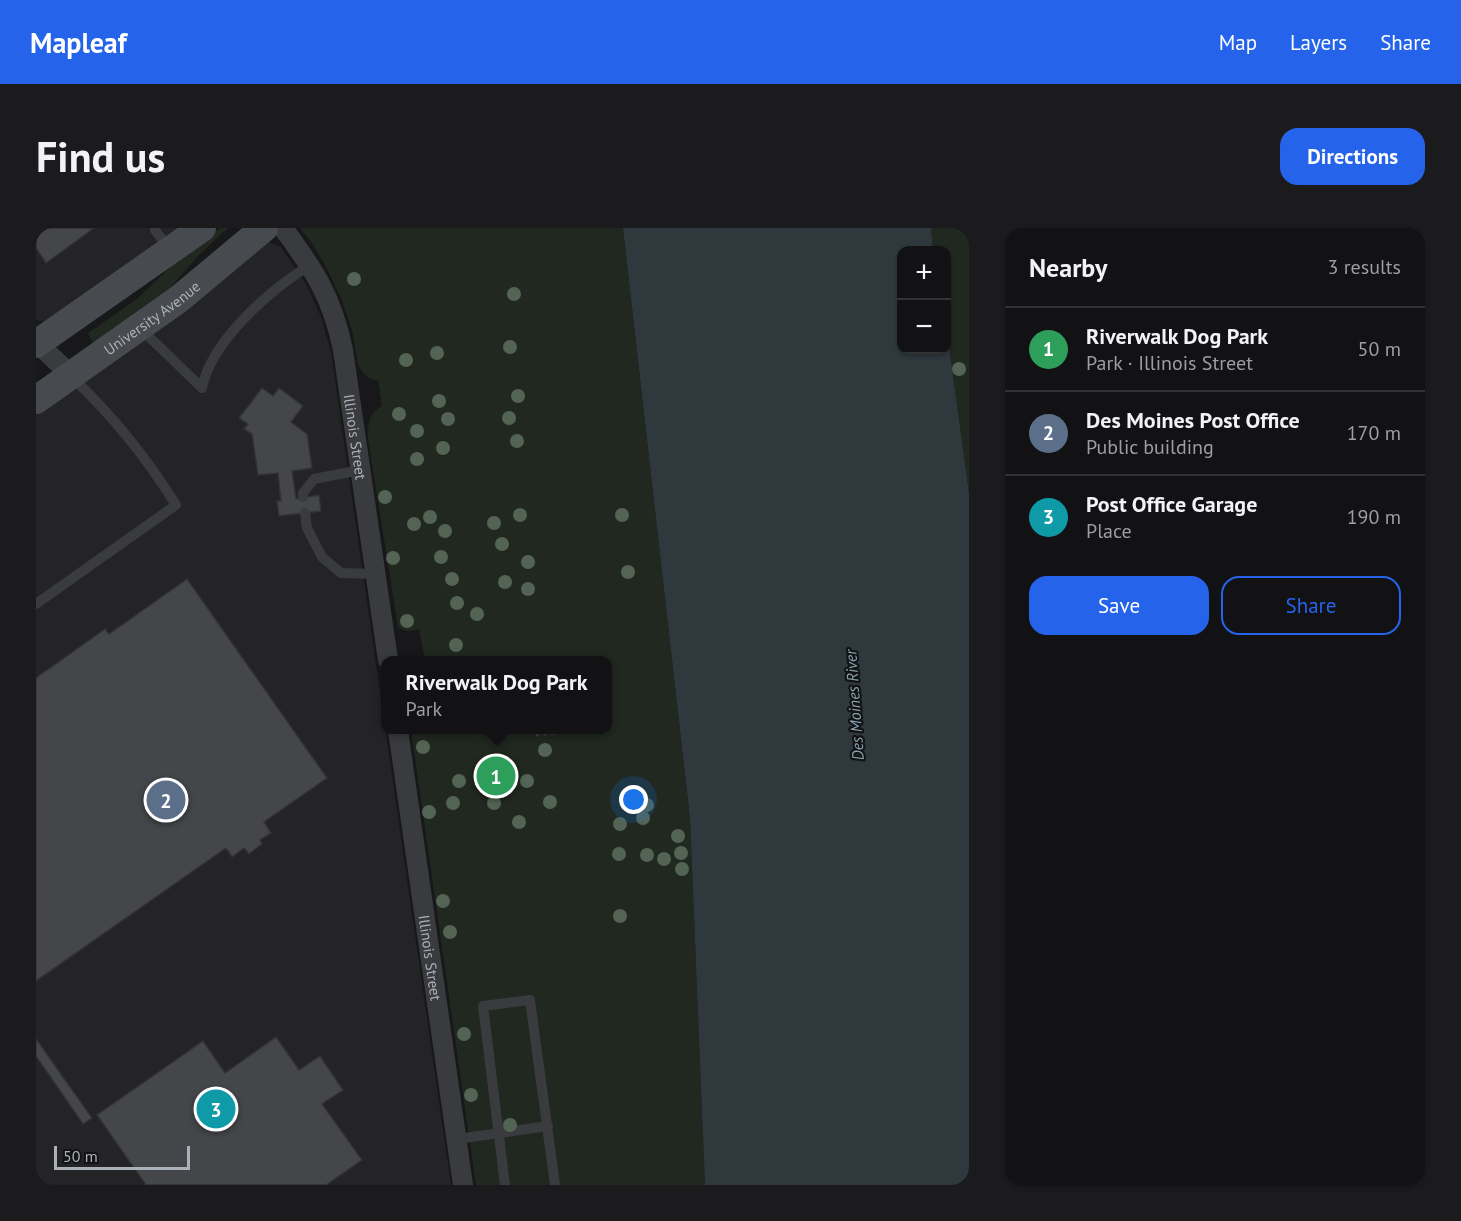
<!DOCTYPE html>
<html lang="en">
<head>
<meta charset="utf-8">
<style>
	:root { --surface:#121214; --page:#1b1b1d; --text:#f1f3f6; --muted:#9c9ea0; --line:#313234; --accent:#2563eb }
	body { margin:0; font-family:"PT Sans",sans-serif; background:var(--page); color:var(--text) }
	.controls { position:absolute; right:18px; top:18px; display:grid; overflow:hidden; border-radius:12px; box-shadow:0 2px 4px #0004 }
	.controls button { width:54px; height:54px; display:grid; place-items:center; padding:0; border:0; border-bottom:2px solid var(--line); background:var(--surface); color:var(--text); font:30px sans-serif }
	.scale { position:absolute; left:18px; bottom:15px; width:136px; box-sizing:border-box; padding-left:6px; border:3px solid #abb1b9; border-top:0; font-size:16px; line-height:21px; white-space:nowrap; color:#abb1b9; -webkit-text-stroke:4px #131315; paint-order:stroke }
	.you { position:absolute; left:598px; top:572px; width:21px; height:21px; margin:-15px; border:4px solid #fff; border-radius:50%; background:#1a73e8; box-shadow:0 0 0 9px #1a73e833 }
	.badge { display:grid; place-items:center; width:39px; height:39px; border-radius:50%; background:var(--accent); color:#fff; font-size:20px; font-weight:700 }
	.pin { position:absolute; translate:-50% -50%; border:3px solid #fff; box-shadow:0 2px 6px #0006 }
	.popup { position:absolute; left:345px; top:428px; width:231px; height:78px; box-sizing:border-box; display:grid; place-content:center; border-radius:12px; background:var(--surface); filter:drop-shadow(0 2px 4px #0005); font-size:20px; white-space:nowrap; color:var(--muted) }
	.popup b { font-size:22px; color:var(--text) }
	.popup::after { content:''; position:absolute; left:50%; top:100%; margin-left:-12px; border:12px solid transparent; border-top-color:var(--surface) }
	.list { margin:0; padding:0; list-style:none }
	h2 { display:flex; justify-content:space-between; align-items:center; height:78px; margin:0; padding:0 24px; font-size:26px }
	h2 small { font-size:20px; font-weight:400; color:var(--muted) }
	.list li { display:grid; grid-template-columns:39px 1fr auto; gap:18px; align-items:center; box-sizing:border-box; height:84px; padding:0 24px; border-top:2px solid var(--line) }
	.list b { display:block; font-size:22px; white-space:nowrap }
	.list p { margin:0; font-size:20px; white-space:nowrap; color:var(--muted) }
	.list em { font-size:20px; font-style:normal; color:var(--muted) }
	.actions { display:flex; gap:12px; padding:18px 24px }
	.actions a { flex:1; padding:14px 0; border:2px solid var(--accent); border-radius:18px; text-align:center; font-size:21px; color:var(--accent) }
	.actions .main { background:var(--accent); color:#fff }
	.map { position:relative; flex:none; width:933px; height:957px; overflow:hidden; border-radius:18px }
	header { display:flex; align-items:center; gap:36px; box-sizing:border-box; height:84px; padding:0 30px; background:var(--accent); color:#fff }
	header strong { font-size:28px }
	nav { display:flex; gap:33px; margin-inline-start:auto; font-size:21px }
	.intro { display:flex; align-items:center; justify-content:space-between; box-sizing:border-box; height:144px; padding:0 36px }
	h1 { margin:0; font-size:42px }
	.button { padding:15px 27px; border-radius:18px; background:var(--accent); color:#fff; font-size:21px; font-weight:700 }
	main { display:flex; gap:36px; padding:0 36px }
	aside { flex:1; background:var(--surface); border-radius:18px; box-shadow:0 2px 4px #0004 }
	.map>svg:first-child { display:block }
</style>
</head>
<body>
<header>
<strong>Mapleaf</strong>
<nav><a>Map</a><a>Layers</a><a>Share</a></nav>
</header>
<div class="intro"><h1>Find us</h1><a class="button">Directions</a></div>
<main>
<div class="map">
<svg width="933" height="957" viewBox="0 0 933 957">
	<rect width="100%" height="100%" fill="#18181a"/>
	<g fill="#242427">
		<polygon points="0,0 146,0 10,94 0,92"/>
		<polygon points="233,14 245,19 270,56 285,89 295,124 415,957 0,957 0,185"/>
	</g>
	<g fill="#202820">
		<polygon points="184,0 192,0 162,28 129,66 57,115 52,105 101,71 150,24"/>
		<path d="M 264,0 L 587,0 L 654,590 L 669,957 L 440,957 L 375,502 L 571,502 L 571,432 L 389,432 L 383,401 C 375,403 369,404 362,399 L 332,211 C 332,195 332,186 346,178 L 342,152 L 334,151 L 326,144 L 322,136 L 316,102 L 305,70 L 289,37 L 275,14 Z"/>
		<polygon points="895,0 933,0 933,265 911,104 910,22 897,22"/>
	</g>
	<polygon fill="#2f393d" points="587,0 895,0 897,22 866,22 866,122 910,122 911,104 933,265 933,957 669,957 654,590"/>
	<g fill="#45464a" stroke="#323336" stroke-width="1.5">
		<polygon points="0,0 58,0 10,35 0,20"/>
		<polygon points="226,160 237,168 243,160 267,178 255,194 271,206 276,240 256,243 260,271 283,267 285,283 243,288 241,273 245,273 242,245 222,247 216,206 208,201 212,196 203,190"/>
		<polygon points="151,351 291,550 228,594 235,605 224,612 226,616 213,626 208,620 196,629 190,620 0,753 0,450 69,401 73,406"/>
		<polygon points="240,809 263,842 284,828 307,862 286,876 326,932 290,957 110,957 61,887 167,813 189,845"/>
		<polygon points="0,811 56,890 47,896 0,828"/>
	</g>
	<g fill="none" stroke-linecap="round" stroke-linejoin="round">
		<g stroke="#3f4246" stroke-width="3" stroke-dasharray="3 4.5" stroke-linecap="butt">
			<polyline points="933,0 933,5"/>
			<polyline points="500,507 527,504"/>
		</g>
		<g stroke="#393b3f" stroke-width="10">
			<polyline points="119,2 134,22"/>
			<polyline points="104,100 166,160"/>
			<path d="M 166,160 C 175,113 234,62 274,37"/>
			<polyline points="267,269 267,265 278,251 324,242"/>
			<polyline points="269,285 271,300 286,329 305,345 339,346"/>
			<path d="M 0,376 L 140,277 C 111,230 75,186 35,148"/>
			<polyline points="421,911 512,898"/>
			<polyline points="469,957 447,778 494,772 519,957"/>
		</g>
		<g stroke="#393b3f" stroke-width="20">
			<path id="s1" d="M 247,0 C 279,43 296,69 307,122 L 352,432"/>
			<polyline points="0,114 35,147"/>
			<path id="s2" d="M 362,502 L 427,957"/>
		</g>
		<g stroke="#474a4f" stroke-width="28">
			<polyline points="0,116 166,0"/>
			<path id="s3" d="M 0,172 L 143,71 L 228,0"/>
		</g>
	</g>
	<g fill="#546454">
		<circle cx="318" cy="51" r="7"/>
		<circle cx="478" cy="66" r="7"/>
		<circle cx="474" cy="119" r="7"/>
		<circle cx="401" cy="125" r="7"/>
		<circle cx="370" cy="132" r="7"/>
		<circle cx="923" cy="141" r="7"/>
		<circle cx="482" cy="168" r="7"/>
		<circle cx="403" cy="173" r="7"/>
		<circle cx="363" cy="186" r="7"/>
		<circle cx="473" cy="190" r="7"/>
		<circle cx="412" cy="191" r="7"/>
		<circle cx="381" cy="203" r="7"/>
		<circle cx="481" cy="213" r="7"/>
		<circle cx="407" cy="220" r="7"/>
		<circle cx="381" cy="231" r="7"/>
		<circle cx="349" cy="269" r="7"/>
		<circle cx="484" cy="287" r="7"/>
		<circle cx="586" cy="287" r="7"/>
		<circle cx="394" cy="289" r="7"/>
		<circle cx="458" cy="295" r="7"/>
		<circle cx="378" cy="296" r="7"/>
		<circle cx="409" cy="303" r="7"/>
		<circle cx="466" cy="316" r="7"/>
		<circle cx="405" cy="329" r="7"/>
		<circle cx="357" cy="330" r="7"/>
		<circle cx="492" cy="334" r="7"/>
		<circle cx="592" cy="344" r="7"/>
		<circle cx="416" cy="351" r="7"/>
		<circle cx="469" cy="354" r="7"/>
		<circle cx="492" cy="361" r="7"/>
		<circle cx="421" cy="375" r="7"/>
		<circle cx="441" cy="386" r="7"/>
		<circle cx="371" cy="393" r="7"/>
		<circle cx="420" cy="417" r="7"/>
		<circle cx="387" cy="519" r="7"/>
		<circle cx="509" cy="522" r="7"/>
		<circle cx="473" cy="545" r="7"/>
		<circle cx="423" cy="553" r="7"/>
		<circle cx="491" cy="553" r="7"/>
		<circle cx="514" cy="574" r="7"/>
		<circle cx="417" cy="575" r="7"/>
		<circle cx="458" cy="575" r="7"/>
		<circle cx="611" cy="577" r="7"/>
		<circle cx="393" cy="584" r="7"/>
		<circle cx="607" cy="590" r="7"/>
		<circle cx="483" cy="594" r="7"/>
		<circle cx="584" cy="596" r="7"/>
		<circle cx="642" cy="608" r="7"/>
		<circle cx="645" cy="625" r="7"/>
		<circle cx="583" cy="626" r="7"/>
		<circle cx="611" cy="627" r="7"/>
		<circle cx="628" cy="631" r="7"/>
		<circle cx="646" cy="641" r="7"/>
		<circle cx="407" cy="673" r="7"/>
		<circle cx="584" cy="688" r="7"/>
		<circle cx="414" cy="704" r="7"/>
		<circle cx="428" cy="806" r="7"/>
		<circle cx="435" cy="867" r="7"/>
		<circle cx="474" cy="897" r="7"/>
	</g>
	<g text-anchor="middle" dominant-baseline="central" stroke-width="4.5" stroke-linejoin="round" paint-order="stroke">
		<g font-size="15" fill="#abb1b9" stroke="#131315">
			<text stroke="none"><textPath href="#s3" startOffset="142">University Avenue</textPath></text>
			<text stroke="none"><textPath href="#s1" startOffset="225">Illinois Street</textPath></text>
			<text stroke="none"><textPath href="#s2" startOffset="230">Illinois Street</textPath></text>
		</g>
		<g font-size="16" font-style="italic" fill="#85a3b1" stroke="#131315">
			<text transform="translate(818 477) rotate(-94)">Des Moines River</text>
		</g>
	</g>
</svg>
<div class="controls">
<button>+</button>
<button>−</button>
</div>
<div class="scale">50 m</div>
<div class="you"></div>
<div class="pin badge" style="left:460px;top:548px;background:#2e9e5b">1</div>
<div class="popup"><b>Riverwalk Dog Park</b>Park</div>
<div class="pin badge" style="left:130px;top:572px;background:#5c6f8a">2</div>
<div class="pin badge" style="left:180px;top:881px;background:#0f9aa8">3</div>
</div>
<aside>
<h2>Nearby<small>3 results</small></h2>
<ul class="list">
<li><span class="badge" style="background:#2e9e5b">1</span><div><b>Riverwalk Dog Park</b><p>Park · Illinois Street</p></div><em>50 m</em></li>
<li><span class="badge" style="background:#5c6f8a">2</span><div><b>Des Moines Post Office</b><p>Public building</p></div><em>170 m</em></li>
<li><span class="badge" style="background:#0f9aa8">3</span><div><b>Post Office Garage</b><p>Place</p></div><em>190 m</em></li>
</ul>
<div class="actions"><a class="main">Save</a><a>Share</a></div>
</aside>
</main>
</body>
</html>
